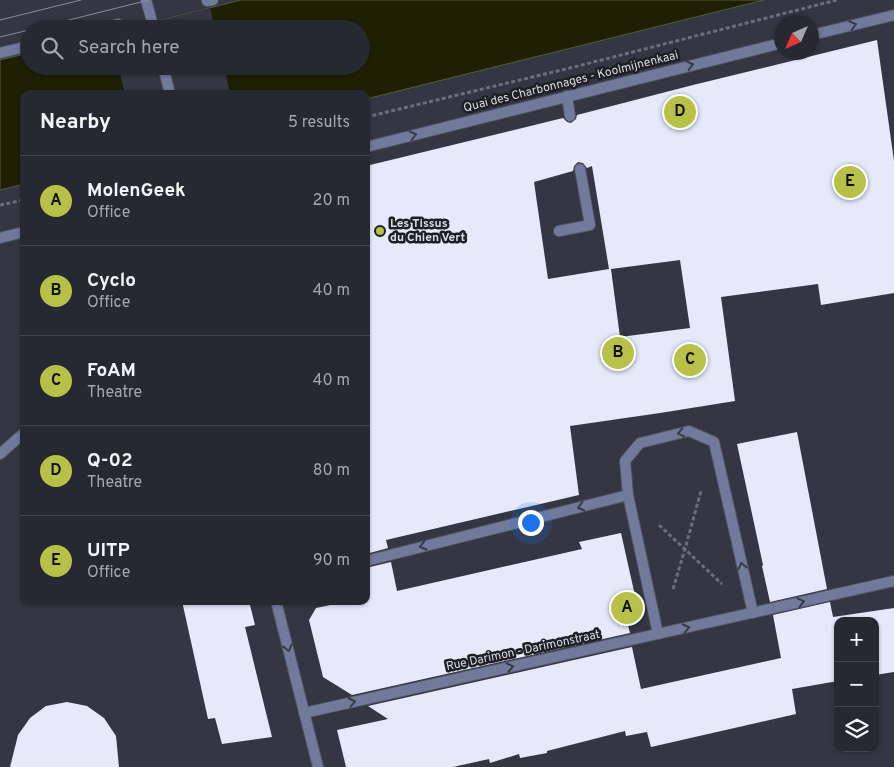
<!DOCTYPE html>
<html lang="en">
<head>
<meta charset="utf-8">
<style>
	:root { --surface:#272932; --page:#2f313a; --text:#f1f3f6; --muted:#a4a6ac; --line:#43454d; --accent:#b7c148 }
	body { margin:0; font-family:Overpass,sans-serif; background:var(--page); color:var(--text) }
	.controls { position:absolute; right:15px; bottom:15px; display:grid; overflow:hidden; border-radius:10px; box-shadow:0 1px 4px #0004 }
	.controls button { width:45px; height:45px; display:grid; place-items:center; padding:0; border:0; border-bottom:1px solid var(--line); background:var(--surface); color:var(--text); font:25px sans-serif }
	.compass { position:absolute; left:774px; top:15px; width:45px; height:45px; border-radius:50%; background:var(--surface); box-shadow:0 1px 4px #0004; rotate:225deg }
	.you { position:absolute; left:530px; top:522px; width:18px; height:18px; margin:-12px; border:4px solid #fff; border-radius:50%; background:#1a73e8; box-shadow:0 0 0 8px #1a73e833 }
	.badge { display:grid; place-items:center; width:32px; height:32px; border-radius:50%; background:var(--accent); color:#111; font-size:16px; font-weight:700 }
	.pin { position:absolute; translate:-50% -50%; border:2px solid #fff; box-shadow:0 1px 5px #0006 }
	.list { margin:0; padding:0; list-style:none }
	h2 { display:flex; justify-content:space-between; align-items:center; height:65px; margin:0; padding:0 20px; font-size:21px }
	h2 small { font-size:16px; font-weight:400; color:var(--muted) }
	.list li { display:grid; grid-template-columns:32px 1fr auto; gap:15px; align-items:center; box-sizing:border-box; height:90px; padding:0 20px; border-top:1px solid var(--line) }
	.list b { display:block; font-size:19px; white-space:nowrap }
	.list p { margin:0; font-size:16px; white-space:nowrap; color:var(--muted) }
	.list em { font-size:16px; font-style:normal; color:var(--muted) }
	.icon { flex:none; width:28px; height:28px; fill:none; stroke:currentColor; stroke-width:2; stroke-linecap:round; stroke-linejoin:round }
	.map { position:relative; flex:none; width:894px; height:767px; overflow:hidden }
	.search { position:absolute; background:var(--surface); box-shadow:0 1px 4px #0004; left:20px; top:20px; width:350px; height:55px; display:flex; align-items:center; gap:12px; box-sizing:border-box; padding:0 18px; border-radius:28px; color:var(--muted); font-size:19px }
	.panel { position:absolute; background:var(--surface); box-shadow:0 1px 4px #0004; left:20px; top:90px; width:350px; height:515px; border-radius:10px }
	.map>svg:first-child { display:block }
</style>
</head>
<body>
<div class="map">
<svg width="894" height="767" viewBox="0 0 894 767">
	<rect width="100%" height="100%" fill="#343743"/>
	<polygon fill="#1d2003" stroke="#565947" points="241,0 764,0 366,99 366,94 24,94 24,184 0,190 0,60 29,53 29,66 361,66 361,29 126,29"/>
	<g fill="#343743">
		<polygon points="210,8 215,29 126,29"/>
		<polygon points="118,66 224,66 230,94 125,94"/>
	</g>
	<g fill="#e5e9f9" fill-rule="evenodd">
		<path d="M 877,40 L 894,161 L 894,293 L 821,305 L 818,284 L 721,297 L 735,401 L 660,413 L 570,426 L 579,495 L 386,540 L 388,548 L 366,554 L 366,166 L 563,118 L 567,122 L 571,123 L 576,119 L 577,115 L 693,85 ZM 578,162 L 583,163 L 587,168 L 592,166 L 609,269 L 548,279 L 534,182 L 573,171 L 574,166 ZM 680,260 L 690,328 L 620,337 L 611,269 Z"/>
		<polygon points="797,432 827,589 770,602 762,566 763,565 737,444"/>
		<polygon points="621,533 640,618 627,621 630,633 352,695 323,677 309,620 316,608 349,601 366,601 366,568 391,562 397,591 582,549 579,542"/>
		<polygon points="182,601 249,601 255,625 245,627 272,737 222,744 215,718 208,719"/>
		<polygon points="830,602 833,617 894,608 894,672 875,675 875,621 838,621 838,681 792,689 796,714 651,747 647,732 626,736 625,731 547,751 547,753 520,758 519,754 490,763 489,759 453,767 346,767 337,730 388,719 368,706 632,647 641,689 781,658 773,615"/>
		<polygon points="67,702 87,706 104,718 116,736 119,767 10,767 18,735 30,718 46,706"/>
	</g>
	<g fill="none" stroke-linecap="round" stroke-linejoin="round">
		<defs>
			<g id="lane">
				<polyline points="567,96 570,116"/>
				<polyline points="559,231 590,225 580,169"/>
			</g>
			<g id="street">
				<polyline points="146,0 154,29"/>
				<polyline points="207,1 213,0"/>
				<polyline points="98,29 118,24"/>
				<polyline points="812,35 894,15"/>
				<polyline points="0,53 29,46"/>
				<polyline points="163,66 170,94"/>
				<polyline points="366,147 782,43"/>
				<polyline points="0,238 24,232"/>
				<polyline points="0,454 24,433"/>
				<polyline points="366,561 628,495"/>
				<polyline points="276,601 318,767"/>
				<polyline points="658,634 628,495 625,461 640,443 689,431 714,442 753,613"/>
				<polyline points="304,713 894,581"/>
			</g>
		</defs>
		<use href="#lane" stroke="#525560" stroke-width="12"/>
		<use href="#street" stroke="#525560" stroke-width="12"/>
		<g stroke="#6b6e78" stroke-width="3" stroke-dasharray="4 2.5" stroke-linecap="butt">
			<polyline points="366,117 574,67 837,0"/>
			<polyline points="0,205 24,200"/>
			<polyline points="659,525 722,584"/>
			<polyline points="673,589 685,549 701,491"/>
		</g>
		<use href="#lane" stroke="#727a9c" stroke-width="10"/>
		<use href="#street" stroke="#727a9c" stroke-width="10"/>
		<g stroke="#898c96" stroke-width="1">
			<polyline points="0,20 81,0"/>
			<polyline points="33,29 149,0"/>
			<polyline points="0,37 29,30"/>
		</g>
	</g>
	<defs><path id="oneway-chevron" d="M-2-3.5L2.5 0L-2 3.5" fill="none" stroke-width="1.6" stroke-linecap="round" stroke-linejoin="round" transform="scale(1.25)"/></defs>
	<g stroke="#373a48">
		<use href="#oneway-chevron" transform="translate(853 25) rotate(-14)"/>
		<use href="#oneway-chevron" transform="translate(690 65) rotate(-14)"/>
		<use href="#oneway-chevron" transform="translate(413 135) rotate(-14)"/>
		<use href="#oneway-chevron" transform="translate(681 433) rotate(167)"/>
		<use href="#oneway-chevron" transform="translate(581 507) rotate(166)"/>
		<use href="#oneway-chevron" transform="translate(423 546) rotate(166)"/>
		<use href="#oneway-chevron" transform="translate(742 566) rotate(-103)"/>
		<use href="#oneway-chevron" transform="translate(801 602) rotate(-13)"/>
		<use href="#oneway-chevron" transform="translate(686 628) rotate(-12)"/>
		<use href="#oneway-chevron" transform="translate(288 648) rotate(76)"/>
		<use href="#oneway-chevron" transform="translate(510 667) rotate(-12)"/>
		<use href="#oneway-chevron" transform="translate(352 702) rotate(-12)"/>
	</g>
	<circle fill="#b7c148" stroke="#1d1f24" stroke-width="2" cx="380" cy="231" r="5"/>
	<g text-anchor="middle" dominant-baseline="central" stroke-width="5" stroke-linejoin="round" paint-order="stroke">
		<g font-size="12" fill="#dcdee6" stroke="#1d1f24">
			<text transform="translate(571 82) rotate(-14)">Quai des Charbonnages - Koolmijnenkaai</text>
			<text transform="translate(523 651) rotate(-12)">Rue Darimon - Darimonstraat</text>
		</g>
		<g font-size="12" font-weight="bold" fill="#dcdee6" stroke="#1d1f24" text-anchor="start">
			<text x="390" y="224">Les Tissus<tspan x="390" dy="14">du Chien Vert</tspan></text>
		</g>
	</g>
</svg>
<div class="controls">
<button>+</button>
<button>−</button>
<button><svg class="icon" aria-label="layers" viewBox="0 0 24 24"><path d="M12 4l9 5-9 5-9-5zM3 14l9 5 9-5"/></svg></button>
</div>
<svg class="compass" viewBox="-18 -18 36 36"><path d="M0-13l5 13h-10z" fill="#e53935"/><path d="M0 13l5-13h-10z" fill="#a4a6ac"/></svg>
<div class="you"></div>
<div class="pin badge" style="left:627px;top:608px">A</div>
<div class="pin badge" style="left:618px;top:353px">B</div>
<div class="pin badge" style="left:690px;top:360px">C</div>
<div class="pin badge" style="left:680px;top:112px">D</div>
<div class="pin badge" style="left:850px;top:182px">E</div>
<div class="search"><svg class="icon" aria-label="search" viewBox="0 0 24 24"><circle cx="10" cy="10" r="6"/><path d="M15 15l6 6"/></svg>Search here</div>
<section class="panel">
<h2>Nearby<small>5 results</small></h2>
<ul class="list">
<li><span class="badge">A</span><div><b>MolenGeek</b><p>Office</p></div><em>20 m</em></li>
<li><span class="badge">B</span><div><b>Cyclo</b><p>Office</p></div><em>40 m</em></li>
<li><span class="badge">C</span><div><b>FoAM</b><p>Theatre</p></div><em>40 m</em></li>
<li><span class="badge">D</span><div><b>Q-02</b><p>Theatre</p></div><em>80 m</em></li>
<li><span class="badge">E</span><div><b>UITP</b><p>Office</p></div><em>90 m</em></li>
</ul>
</section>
</div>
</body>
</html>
